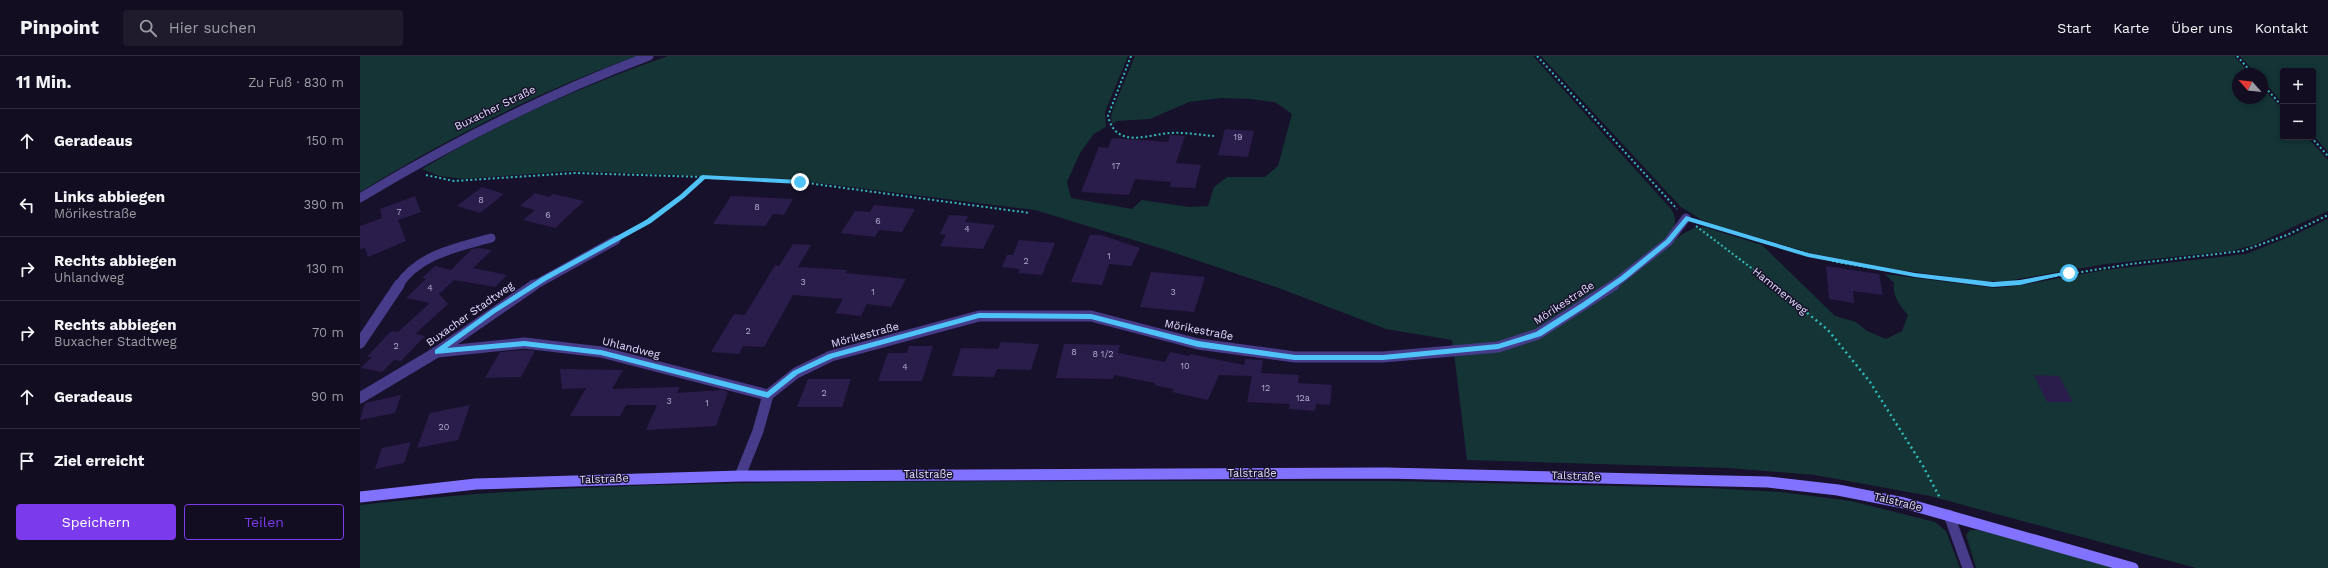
<!DOCTYPE html>
<html lang="de">
<head>
<meta charset="utf-8">
<style>
	:root { --surface:#120d20; --page:#1f1b2d; --text:#f1f3f6; --muted:#9c9ca5; --line:#312d3e; --accent:#7c3aed }
	body { margin:0; font-family:"Work Sans",sans-serif; background:var(--page); color:var(--text) }
	.controls { position:absolute; right:12px; top:12px; display:grid; overflow:hidden; border-radius:4px; box-shadow:0 2px 6px #0003 }
	.controls button { width:36px; height:36px; display:grid; place-items:center; padding:0; border:0; border-bottom:1px solid var(--line); background:var(--surface); color:var(--text); font:20px sans-serif }
	.compass { position:absolute; left:1872px; top:12px; width:36px; height:36px; border-radius:50%; background:var(--surface); box-shadow:0 2px 6px #0003; rotate:297deg }
	.stop { position:absolute; width:12px; height:12px; margin:-9px; border:3px solid #4fc3f7; border-radius:50%; background:#fff }
	.stop.end { background:#4fc3f7; border-color:#fff; box-shadow:0 1px 4px #0008 }
	.list { margin:0; padding:0; list-style:none }
	h2 { display:flex; justify-content:space-between; align-items:center; height:52px; margin:0; padding:0 16px; font-size:17px }
	h2 small { font-size:13px; font-weight:400; color:var(--muted) }
	.list li { display:grid; grid-template-columns:26px 1fr auto; gap:12px; align-items:center; box-sizing:border-box; height:64px; padding:0 16px; border-top:1px solid var(--line) }
	.list b { display:block; font-size:15px; white-space:nowrap }
	.list p { margin:0; font-size:13px; white-space:nowrap; color:var(--muted) }
	.list em { font-size:13px; font-style:normal; color:var(--muted) }
	.actions { display:flex; gap:8px; padding:12px 16px }
	.actions a { flex:1; padding:9px 0; border:1px solid var(--accent); border-radius:4px; text-align:center; font-size:14px; color:var(--accent) }
	.actions .main { background:var(--accent); color:#fff }
	.icon { flex:none; width:22px; height:22px; fill:none; stroke:currentColor; stroke-width:2; stroke-linecap:round; stroke-linejoin:round }
	.map { position:relative; flex:none; width:1968px; height:512px; overflow:hidden }
	header { display:flex; align-items:center; gap:24px; box-sizing:border-box; height:56px; padding:0 20px; background:var(--surface); border-bottom:1px solid var(--line) }
	header strong { font-size:19px }
	nav { display:flex; gap:22px; margin-inline-start:auto; font-size:14px }
	.search { width:280px; height:36px; background:var(--page); display:flex; align-items:center; gap:10px; box-sizing:border-box; padding:0 14px; border-radius:4px; color:var(--muted); font-size:15px }
	main { display:flex }
	aside { flex:1; background:var(--surface) }
	.map>svg:first-child { display:block }
</style>
</head>
<body>
<header>
<strong>Pinpoint</strong>
<div class="search"><svg class="icon" aria-label="search" viewBox="0 0 24 24"><circle cx="10" cy="10" r="6"/><path d="M15 15l6 6"/></svg>Hier suchen</div>
<nav><a>Start</a><a>Karte</a><a>Über uns</a><a>Kontakt</a></nav>
</header>
<main>
<aside>
<h2>11 Min.<small>Zu Fuß · 830 m</small></h2>
<ul class="list">
<li><svg class="icon" aria-label="ahead" viewBox="0 0 24 24"><path d="M12 20V5M6 11l6-6 6 6"/></svg><div><b>Geradeaus</b></div><em>150 m</em></li>
<li><svg class="icon" aria-label="left" viewBox="0 0 24 24"><path d="M17 20v-9H6M10 6l-5 5 5 5"/></svg><div><b>Links abbiegen</b><p>Mörikestraße</p></div><em>390 m</em></li>
<li><svg class="icon" aria-label="right" viewBox="0 0 24 24"><path d="M7 20v-9h11M14 6l5 5-5 5"/></svg><div><b>Rechts abbiegen</b><p>Uhlandweg</p></div><em>130 m</em></li>
<li><svg class="icon" aria-label="right" viewBox="0 0 24 24"><path d="M7 20v-9h11M14 6l5 5-5 5"/></svg><div><b>Rechts abbiegen</b><p>Buxacher Stadtweg</p></div><em>70 m</em></li>
<li><svg class="icon" aria-label="ahead" viewBox="0 0 24 24"><path d="M12 20V5M6 11l6-6 6 6"/></svg><div><b>Geradeaus</b></div><em>90 m</em></li>
<li><svg class="icon" aria-label="arrive" viewBox="0 0 24 24"><path d="M6 21V4h12l-3 4 3 4H6"/></svg><div><b>Ziel erreicht</b></div></li>
</ul>
<div class="actions"><a class="main">Speichern</a><a>Teilen</a></div>
</aside>
<div class="map">
<svg width="1968" height="512" viewBox="0 0 1968 512">
	<rect width="100%" height="100%" fill="#18112b"/>
	<g fill="#143435">
		<path d="M 0,0 L 277,0 C 179,35 88,82 0,136 Z"/>
		<path d="M 308,0 L 768,0 L 745,56 L 746,71 L 734,78 L 720,97 L 707,126 L 711,142 L 772,153 L 782,144 L 829,151 L 848,150 L 854,131 L 867,121 L 905,121 L 918,110 L 932,58 L 915,46 L 890,43 L 861,42 L 829,46 L 790,63 L 757,65 L 752,68 L 751,61 L 753,53 L 775,0 L 1173,0 L 1311,153 C 1315,159 1317,165 1313,173 C 1302,198 1185,272 1157,283 C 1140,289 1112,289 1093,292 L 1092,284 L 1026,273 L 916,231 L 803,193 L 675,154 L 427,123 L 211,115 L 104,123 L 79,120 L 62,113 C 140,66 222,30 308,0 Z"/>
		<polygon points="1181,0 1874,0 1890,18 1878,18 1878,42 1902,42 1902,31 1923,54 1923,81 1947,81 1968,104 1968,155 1894,189 1871,195 1746,208 1646,225 1623,225 1539,214 1454,198 1362,171 1342,164 1321,151"/>
		<polygon points="1880,0 1968,0 1968,96 1953,79 1953,15 1923,15 1923,47 1902,24 1902,18 1896,18"/>
		<path d="M 1968,163 L 1968,512 L 1836,512 L 1570,440 L 1455,419 L 1369,412 L 1107,404 L 1094,297 L 1186,277 L 1242,242 L 1321,179 L 1334,172 L 1344,171 L 1402,189 L 1475,260 L 1496,266 L 1507,275 L 1526,283 L 1542,275 L 1548,259 C 1540,250 1532,240 1534,227 L 1525,218 L 1634,232 L 1656,230 L 1745,214 L 1886,198 L 1934,179 Z"/>
		<path d="M 715,425 L 1029,425 L 1349,432 L 1421,436 L 1491,445 L 1575,466 L 1586,475 L 1600,512 L 0,512 L 0,449 C 237,422 477,427 715,425 Z"/>
		<polygon points="1610,474 1618,474 1649,482 1755,512 1616,512 1606,479"/>
	</g>
	<g fill="#2a1d4c">
		<polygon points="865,73 894,75 888,101 858,99"/>
		<polygon points="810,79 825,80 816,107 841,109 835,132 810,131 811,126 775,123 769,139 721,136 739,91 748,92 752,82 808,86"/>
		<polygon points="122,131 144,138 120,157 97,150"/>
		<polygon points="175,137 189,141 193,138 224,145 195,172 163,164 175,154 160,150"/>
		<polygon points="55,140 61,156 38,164 46,185 8,201 5,192 0,193 0,170 22,162 20,153"/>
		<polygon points="371,140 433,143 424,159 413,158 405,170 353,168"/>
		<polygon points="514,149 555,153 542,176 519,174 515,181 481,177 495,155 510,156"/>
		<polygon points="589,159 608,160 605,166 635,169 623,193 580,190 586,179 580,178"/>
		<polygon points="730,179 741,179 780,192 771,210 749,208 742,229 711,226"/>
		<polygon points="659,184 695,187 682,219 658,217 660,213 642,211 647,199 653,199"/>
		<polygon points="433,188 451,189 438,211 487,214 485,217 546,223 531,251 507,248 501,260 475,257 483,243 433,239 404,291 383,290 379,298 351,296 374,258 385,259 415,209 419,210"/>
		<polygon points="119,192 132,194 113,212 147,219 135,231 94,224 76,241 79,238 88,248 55,278 65,280 41,305 34,304 22,316 1,312 12,301 7,301 31,275 38,276 70,247 46,242 66,223 62,222 75,210 91,214 112,193"/>
		<polygon points="1466,210 1519,218 1523,239 1493,235 1494,247 1469,243"/>
		<polygon points="791,216 845,221 834,256 780,251"/>
		<polygon points="641,286 679,288 671,314 637,313 634,321 592,320 601,292 638,293"/>
		<polygon points="704,288 760,289 758,297 805,306 810,296 829,300 830,298 884,309 885,303 903,304 901,317 939,319 938,327 972,329 970,349 956,348 955,355 929,353 930,348 887,346 892,320 859,319 848,344 812,336 814,333 794,329 795,327 754,319 753,323 696,322"/>
		<polygon points="549,290 573,290 562,325 518,325 528,297 547,297"/>
		<polygon points="164,294 175,295 161,321 125,322 140,296"/>
		<polygon points="200,313 263,314 252,333 320,331 317,337 362,334 368,336 356,370 286,374 297,349 266,349 260,360 210,360 226,332 202,333"/>
		<polygon points="1674,319 1699,320 1713,346 1687,346"/>
		<polygon points="448,323 491,323 482,351 437,351"/>
		<polygon points="41,339 35,357 0,364 5,347"/>
		<polygon points="110,349 98,384 57,392 70,357"/>
		<polygon points="51,386 44,407 15,413 22,392"/>
	</g>
	<g fill="none" stroke-linecap="round" stroke-linejoin="round">
		<g stroke="#31bbbe" stroke-width="2" stroke-dasharray="2 2.5" stroke-linecap="butt">
			<path d="M 771,0 L 748,60 C 756,93 786,79 810,77 C 825,76 840,79 854,80"/>
			<polyline points="1177,0 1317,153"/>
			<polyline points="1877,0 1893,18"/>
			<polyline points="1902,28 1923,51"/>
			<polyline points="1951,81 1968,100"/>
			<polyline points="66,119 94,125 215,117 344,121 307,151 267,178"/>
			<polyline points="344,121 440,126 670,157"/>
			<polyline points="1338,166 1476,206 1555,219 1633,228 1659,226 1771,208 1882,195 1927,179 1968,159"/>
			<polyline points="1336,170 1415,230"/>
		</g>
		<polyline stroke="#31bbbe" stroke-width="2.5" stroke-dasharray="2 3.5" stroke-linecap="butt" points="1413,229 1468,274 1510,326 1563,410 1580,442"/>
		<g stroke="#463c8a" stroke-width="9">
			<path d="M 0,142 C 93,86 187,38 289,0"/>
			<path d="M 38,230 C 59,198 96,192 131,182"/>
			<polyline points="173,230 256,184"/>
			<polyline points="1252,230 1308,186 1326,162"/>
		</g>
		<g stroke="#463c8a" stroke-width="11">
			<polyline points="0,287 39,229"/>
			<polyline points="77,296 164,287 241,296 408,339"/>
			<polyline points="0,342 77,296 174,229"/>
			<polyline points="380,420 398,375 408,339 436,317 471,300 619,260 731,260 838,288 935,301 1023,301 1138,291 1178,278 1254,229"/>
			<polyline points="1589,459 1608,512"/>
		</g>
		<polyline stroke="#8173ff" stroke-width="11" points="0,441 116,428 380,420 1026,417 1408,426 1478,434 1544,447 1773,512"/>
	</g>
	<polygon fill="#4fc3f7" points="342,119 440,124 443,126 440,128 345,123 324,142 291,167 187,224 135,257 87,292 164,285 241,294 407,336 433,315 469,298 619,257 731,258 838,285 935,299 1023,299 1138,288 1176,276 1222,247 1260,221 1306,184 1326,160 1448,197 1555,217 1633,226 1660,224 1709,215 1712,217 1660,229 1633,231 1555,221 1448,201 1328,165 1310,187 1265,224 1226,251 1181,280 1138,293 1023,304 935,304 838,291 731,263 619,262 473,302 438,318 408,342 241,299 164,290 75,298 75,294 131,254 182,221 286,164 320,139"/>
	<g text-anchor="middle" dominant-baseline="central" stroke-width="3" stroke-linejoin="round" paint-order="stroke">
		<g font-size="9" fill="#b4acd2">
			<text x="878" y="81">19</text>
			<text x="756" y="110">17</text>
			<text x="121" y="144">8</text>
			<text x="397" y="151">8</text>
			<text x="39" y="156">7</text>
			<text x="188" y="159">6</text>
			<text x="518" y="165">6</text>
			<text x="607" y="173">4</text>
			<text x="749" y="200">1</text>
			<text x="666" y="205">2</text>
			<text x="443" y="226">3</text>
			<text x="70" y="232">4</text>
			<text x="513" y="236">1</text>
			<text x="813" y="236">3</text>
			<text x="388" y="275">2</text>
			<text x="36" y="290">2</text>
			<text x="714" y="296">8</text>
			<text x="743" y="298">8 1/2</text>
			<text x="825" y="310">10</text>
			<text x="545" y="311">4</text>
			<text x="906" y="332">12</text>
			<text x="464" y="337">2</text>
			<text x="943" y="342">12a</text>
			<text x="309" y="345">3</text>
			<text x="347" y="347">1</text>
			<text x="84" y="371">20</text>
		</g>
		<g font-size="11" fill="#e2dcff" stroke="#18112b">
			<text transform="translate(135 52) rotate(-26)">Buxacher Straße</text>
			<text transform="translate(1420 235) rotate(39)">Hammerweg</text>
			<text transform="translate(1204 247) rotate(-33)">Mörikestraße</text>
			<text transform="translate(110 258) rotate(-35)">Buxacher Stadtweg</text>
			<text transform="translate(839 274) rotate(11)">Mörikestraße</text>
			<text transform="translate(505 279) rotate(-15)">Mörikestraße</text>
			<text transform="translate(271 292) rotate(14)">Uhlandweg</text>
			<text x="892" y="417">Talstraße</text>
			<text x="568" y="418">Talstraße</text>
			<text transform="translate(1216 420) rotate(2)">Talstraße</text>
			<text transform="translate(244 423) rotate(-2)">Talstraße</text>
			<text transform="translate(1538 446) rotate(14)">Talstraße</text>
		</g>
	</g>
</svg>
<div class="controls">
<button>+</button>
<button>−</button>
</div>
<svg class="compass" viewBox="-18 -18 36 36"><path d="M0-13l5 13h-10z" fill="#e53935"/><path d="M0 13l5-13h-10z" fill="#9c9ca5"/></svg>
<div class="stop" style="left:1709px;top:217px"></div>
<div class="stop end" style="left:440px;top:126px"></div>
</div>
</main>
</body>
</html>
